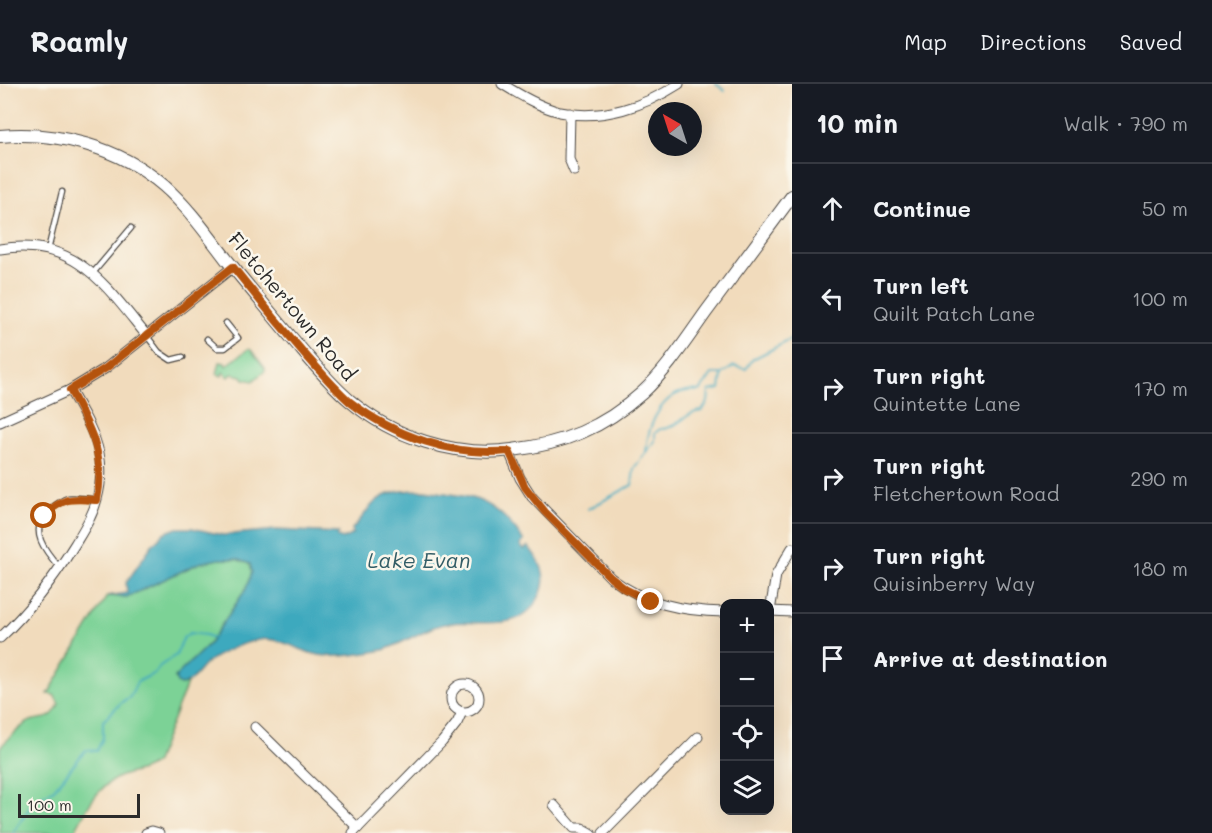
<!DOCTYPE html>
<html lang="en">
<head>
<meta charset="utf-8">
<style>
	:root { --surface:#171b24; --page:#242831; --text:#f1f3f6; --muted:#9ea1a6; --line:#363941 }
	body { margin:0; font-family:Mali,sans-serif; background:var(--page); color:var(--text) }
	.controls { position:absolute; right:18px; bottom:18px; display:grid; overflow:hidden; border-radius:12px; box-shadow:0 6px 24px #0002 }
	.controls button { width:54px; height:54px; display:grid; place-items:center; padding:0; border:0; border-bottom:2px solid var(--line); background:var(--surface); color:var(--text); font:30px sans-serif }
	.compass { position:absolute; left:648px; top:18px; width:54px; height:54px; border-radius:50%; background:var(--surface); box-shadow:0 6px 24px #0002; rotate:321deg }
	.scale { position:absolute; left:18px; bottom:15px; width:122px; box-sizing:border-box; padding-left:6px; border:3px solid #2b2b2b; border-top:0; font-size:16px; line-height:21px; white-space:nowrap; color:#2b2b2b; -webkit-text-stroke:4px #fbf7ec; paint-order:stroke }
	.stop { position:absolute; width:18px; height:18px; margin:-14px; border:4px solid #b45309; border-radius:50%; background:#fff }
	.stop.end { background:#b45309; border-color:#fff; box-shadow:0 2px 6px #0008 }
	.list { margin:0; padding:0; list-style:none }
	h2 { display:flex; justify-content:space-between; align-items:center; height:78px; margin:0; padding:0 24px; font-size:26px }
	h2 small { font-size:20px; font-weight:400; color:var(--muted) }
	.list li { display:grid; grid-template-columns:39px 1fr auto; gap:18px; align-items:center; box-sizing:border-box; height:90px; padding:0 24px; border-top:2px solid var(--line) }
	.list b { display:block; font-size:22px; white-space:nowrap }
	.list p { margin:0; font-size:20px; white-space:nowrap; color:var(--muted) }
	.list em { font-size:20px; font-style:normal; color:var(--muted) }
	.icon { flex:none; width:33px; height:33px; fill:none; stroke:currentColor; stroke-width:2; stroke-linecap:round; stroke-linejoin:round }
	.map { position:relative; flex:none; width:792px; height:749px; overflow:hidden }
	header { display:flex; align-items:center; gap:36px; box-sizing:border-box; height:84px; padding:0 30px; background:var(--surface); border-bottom:2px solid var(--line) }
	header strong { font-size:28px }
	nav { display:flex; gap:33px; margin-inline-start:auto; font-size:21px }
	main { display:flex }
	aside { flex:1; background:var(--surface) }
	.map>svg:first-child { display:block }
</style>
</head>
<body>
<header>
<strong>Roamly</strong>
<nav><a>Map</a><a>Directions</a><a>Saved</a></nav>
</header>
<main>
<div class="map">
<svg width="792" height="749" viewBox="0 0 792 749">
	<rect width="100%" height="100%" fill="#fbf7ec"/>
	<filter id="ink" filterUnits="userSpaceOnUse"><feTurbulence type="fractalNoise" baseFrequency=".0167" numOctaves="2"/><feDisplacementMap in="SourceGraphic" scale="12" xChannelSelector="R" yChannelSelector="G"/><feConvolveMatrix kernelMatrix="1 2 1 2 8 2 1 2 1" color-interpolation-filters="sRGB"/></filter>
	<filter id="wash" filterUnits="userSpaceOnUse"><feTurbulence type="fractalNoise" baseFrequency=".008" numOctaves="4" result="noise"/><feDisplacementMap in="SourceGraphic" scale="24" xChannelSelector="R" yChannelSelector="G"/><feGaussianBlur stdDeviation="1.35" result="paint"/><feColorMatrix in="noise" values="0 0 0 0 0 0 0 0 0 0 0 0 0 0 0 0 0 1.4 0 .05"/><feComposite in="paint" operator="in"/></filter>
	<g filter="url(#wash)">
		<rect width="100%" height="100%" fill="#f1dbbc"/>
		<g fill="#7cd296" stroke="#547e60" stroke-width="1.5">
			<polygon points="248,265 251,266 265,284 265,287 253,297 244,295 242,292 232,290 229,293 223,288 222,292 217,290 220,278 225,279 226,282"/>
			<path d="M 219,475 L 236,475 L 250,480 L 252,488 L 246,505 L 209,560 L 175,593 L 180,601 L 187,600 L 156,678 C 145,689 131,687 117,694 C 96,704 84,729 74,749 L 0,749 L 0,663 C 9,655 17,645 27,639 C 39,631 50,641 59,620 L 54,611 L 48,610 L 107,512 L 127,513 L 199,479 Z"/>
		</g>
		<path fill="#3ea9be" stroke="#346a74" stroke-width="1.5" d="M 425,406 C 476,414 493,412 524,457 L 520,461 L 524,466 L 528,462 C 541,478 549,492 540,511 C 519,556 474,530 437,542 C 419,548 402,560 383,566 C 369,569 343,573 328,572 C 303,572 283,551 258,556 C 242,559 221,568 208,578 C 199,585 193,599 181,601 L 177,599 L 175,593 L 209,560 L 246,505 L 252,488 L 250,480 L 236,475 L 219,475 L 199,479 L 127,513 L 107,512 L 127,509 L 126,499 L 152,461 L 164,449 L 177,444 L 192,444 L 223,451 L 276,446 L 339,449 L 337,453 L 343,455 L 353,450 L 352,445 C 360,437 366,427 374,419 C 388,405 407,407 425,406 Z"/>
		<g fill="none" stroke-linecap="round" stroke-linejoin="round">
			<g stroke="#3ea9be" stroke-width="2">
				<polyline points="716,0 725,7"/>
				<path d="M 646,368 C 648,338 664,302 700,307 L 712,290 L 721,290"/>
				<path d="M 588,425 L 632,401 L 634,384 L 655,357 L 655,349 L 660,345 C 676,346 686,327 702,327 L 708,318 L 709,307 L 720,305 L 722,290 L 734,282 L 746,285 L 753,275 L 792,255"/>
				<path d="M 13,749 L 34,717 L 54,705 L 86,666 L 97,667 L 103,654 L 103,637 C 111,630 121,616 130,613 L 137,598 L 155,589 L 160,582 L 176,571 L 184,553 L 190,549 L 206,551 L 213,554"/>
			</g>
		</g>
	</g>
	<g filter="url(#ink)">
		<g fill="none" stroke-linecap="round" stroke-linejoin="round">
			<defs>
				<g id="service">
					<polyline points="48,166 62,108"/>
					<polyline points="93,189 131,144"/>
					<polyline points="147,252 159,268 171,276 183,273"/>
					<polyline points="207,255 217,264 225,264 238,254 226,239"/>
					<path d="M 60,484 C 45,467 28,447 48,427 C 54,422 61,416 68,414 C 77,413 88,415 97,416"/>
				</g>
				<g id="minor">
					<path d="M 502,0 C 520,11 540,23 560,28 C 602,37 645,22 679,0"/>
					<polyline points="570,29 569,75 574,87"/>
					<path d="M 0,165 C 75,152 105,201 147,252"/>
					<polyline points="0,338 70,306 106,284 233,183"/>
					<path d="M 509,367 L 520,394 L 532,413 L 611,494 C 645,520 682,527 724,528"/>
					<polyline points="770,527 776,491 792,464"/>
					<polyline points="770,527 792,528"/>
					<path d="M 0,554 C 30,526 54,494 75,460 C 84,445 93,431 97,415 C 101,400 102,384 99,369 C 94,346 81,326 70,306"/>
					<circle cx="465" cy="614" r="14"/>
					<polyline points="255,643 358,744"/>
					<polyline points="554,721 574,744 582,744 591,749"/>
					<polyline points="146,749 152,747 159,749"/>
					<polyline points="353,749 442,658 457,639 462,628"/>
					<polyline points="603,749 698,653"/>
				</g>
				<path id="tertiary" d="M 0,52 C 58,47 119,63 164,102 C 188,123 207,150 227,176 C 250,204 273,232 296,259 C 313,279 329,299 349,316 C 392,353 456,374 512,366 C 563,360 603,344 642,309 C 667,286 686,256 706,228 C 734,190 763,151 792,112"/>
			</defs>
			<use href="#service" stroke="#494541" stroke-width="7"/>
			<use href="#minor" stroke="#494541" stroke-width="11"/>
			<use href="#tertiary" stroke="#494541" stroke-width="14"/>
			<use href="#service" stroke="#fff" stroke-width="4.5"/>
			<use href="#minor" stroke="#fff" stroke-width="9"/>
			<use href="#tertiary" stroke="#fff" stroke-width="12"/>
		</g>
	</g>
	<g fill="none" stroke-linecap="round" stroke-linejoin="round" filter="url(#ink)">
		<path stroke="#b45309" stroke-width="8" d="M 44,432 C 63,413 71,414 97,416 C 106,371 90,344 70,306 L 106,284 L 233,183 C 256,212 279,240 303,268 C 318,285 333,303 350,318 C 394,352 454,373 509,367 L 525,403 L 545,428 L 611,494 L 625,505 L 651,518"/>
	</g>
	<g text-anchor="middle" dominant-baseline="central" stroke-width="5" stroke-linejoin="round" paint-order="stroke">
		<g font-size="20" fill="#2b2b2b" stroke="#fbf7ec">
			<text transform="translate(293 222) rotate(50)">Fletchertown Road</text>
		</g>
		<g font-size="21" font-style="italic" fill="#335d66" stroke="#fbf7ec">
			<text x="419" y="475">Lake Evan</text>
		</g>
	</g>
</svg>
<div class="controls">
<button>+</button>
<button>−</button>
<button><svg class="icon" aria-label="locate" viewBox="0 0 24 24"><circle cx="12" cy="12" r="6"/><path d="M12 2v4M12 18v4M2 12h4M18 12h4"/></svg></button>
<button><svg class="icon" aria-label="layers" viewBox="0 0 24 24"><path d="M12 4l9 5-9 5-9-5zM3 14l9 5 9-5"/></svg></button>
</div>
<svg class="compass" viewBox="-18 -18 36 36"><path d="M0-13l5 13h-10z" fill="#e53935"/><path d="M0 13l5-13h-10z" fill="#9ea1a6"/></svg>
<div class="scale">100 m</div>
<div class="stop" style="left:44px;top:432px"></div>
<div class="stop end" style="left:651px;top:518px"></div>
</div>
<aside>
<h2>10 min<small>Walk · 790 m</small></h2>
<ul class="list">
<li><svg class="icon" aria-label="ahead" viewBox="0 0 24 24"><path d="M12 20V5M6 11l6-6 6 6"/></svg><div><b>Continue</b></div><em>50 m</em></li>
<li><svg class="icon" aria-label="left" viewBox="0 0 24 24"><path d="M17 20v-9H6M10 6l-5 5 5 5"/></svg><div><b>Turn left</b><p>Quilt Patch Lane</p></div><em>100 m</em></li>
<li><svg class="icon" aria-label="right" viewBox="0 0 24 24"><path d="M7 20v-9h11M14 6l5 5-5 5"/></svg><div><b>Turn right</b><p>Quintette Lane</p></div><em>170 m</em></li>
<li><svg class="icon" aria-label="right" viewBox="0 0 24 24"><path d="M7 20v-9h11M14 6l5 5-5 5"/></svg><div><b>Turn right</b><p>Fletchertown Road</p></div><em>290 m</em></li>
<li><svg class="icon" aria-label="right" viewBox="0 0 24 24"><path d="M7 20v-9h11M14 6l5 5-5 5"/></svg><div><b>Turn right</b><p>Quisinberry Way</p></div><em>180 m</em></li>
<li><svg class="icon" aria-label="arrive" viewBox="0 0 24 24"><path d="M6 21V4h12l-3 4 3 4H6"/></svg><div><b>Arrive at destination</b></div></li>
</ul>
</aside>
</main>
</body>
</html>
